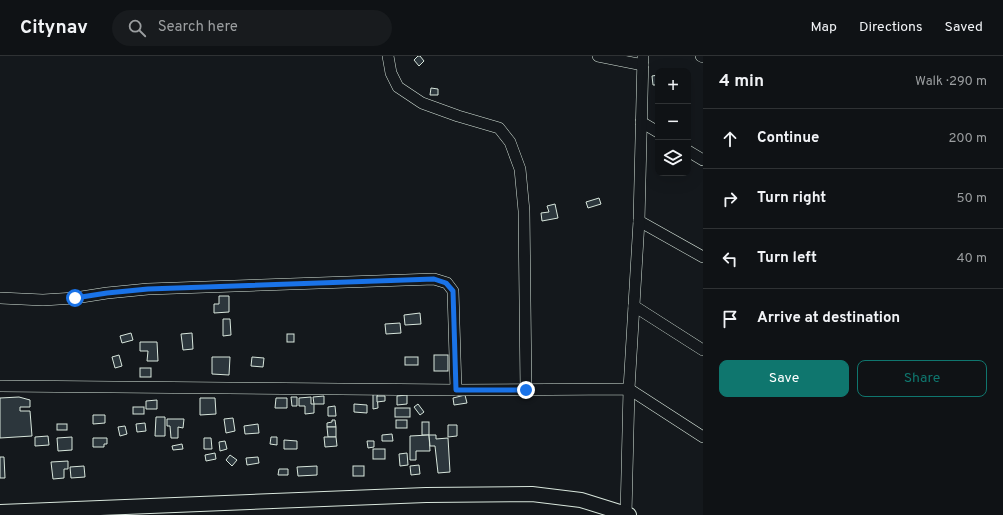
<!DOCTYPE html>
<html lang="en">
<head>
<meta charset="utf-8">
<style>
	:root { --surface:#0f1215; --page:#181b1e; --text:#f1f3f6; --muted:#9b9ea0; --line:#2f3234; --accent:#0f766e }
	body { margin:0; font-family:Overpass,sans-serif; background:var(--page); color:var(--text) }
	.controls { position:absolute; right:12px; top:12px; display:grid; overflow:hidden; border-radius:8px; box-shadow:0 4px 16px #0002 }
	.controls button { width:36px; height:36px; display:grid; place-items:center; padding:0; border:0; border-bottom:1px solid var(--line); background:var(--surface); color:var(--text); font:20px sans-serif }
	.stop { position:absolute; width:12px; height:12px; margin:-9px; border:3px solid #1a73e8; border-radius:50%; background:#fff }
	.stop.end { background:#1a73e8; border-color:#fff; box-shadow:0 1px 4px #0008 }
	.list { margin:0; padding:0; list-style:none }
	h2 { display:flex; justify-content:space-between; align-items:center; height:52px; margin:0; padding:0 16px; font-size:17px }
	h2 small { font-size:13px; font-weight:400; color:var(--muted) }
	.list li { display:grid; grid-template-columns:26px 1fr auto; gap:12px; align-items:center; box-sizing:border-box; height:60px; padding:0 16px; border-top:1px solid var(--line) }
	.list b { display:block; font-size:15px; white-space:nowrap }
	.list em { font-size:13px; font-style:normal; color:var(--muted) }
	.actions { display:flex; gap:8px; padding:12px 16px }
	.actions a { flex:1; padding:9px 0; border:1px solid var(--accent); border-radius:8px; text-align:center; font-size:14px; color:var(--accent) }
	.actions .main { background:var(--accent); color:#fff }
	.icon { flex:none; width:22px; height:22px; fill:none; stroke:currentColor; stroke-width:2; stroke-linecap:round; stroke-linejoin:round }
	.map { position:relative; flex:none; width:703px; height:459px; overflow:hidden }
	header { display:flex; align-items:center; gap:24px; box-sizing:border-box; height:56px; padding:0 20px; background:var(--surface); border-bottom:1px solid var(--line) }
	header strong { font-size:19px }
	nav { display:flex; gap:22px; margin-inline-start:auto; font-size:14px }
	.search { width:280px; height:36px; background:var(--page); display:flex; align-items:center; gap:10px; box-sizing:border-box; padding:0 14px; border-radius:22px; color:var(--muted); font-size:15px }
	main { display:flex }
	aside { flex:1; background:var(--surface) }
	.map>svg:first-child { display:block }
</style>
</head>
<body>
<header>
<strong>Citynav</strong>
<div class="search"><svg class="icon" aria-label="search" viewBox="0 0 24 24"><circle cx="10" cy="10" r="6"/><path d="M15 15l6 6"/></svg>Search here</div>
<nav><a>Map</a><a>Directions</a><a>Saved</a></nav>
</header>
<main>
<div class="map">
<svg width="703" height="459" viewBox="0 0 703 459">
	<rect width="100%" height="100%" fill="#14181c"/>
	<g fill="#2c363c" stroke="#d8e6dc">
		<polygon points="418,0 420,0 424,5 419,10 414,4"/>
		<polygon points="658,19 658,29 653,29 652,20"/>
		<polygon points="431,32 438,33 438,39 430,39"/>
		<polygon points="599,142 601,148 588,152 586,146"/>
		<polygon points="555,148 558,162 542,165 541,157 549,156 547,150"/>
		<polygon points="219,240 229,240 229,256 214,257 214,248 219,248"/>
		<polygon points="420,257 421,268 405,269 404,259"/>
		<polygon points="223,263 230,263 231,279 223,280"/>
		<polygon points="400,267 401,277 386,278 385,268"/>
		<polygon points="131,277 133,284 122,287 120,280"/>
		<polygon points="192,277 193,293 183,294 181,278"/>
		<rect x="287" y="278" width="7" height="8"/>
		<polygon points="140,286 157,286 158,305 147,305 148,295 140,295"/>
		<polygon points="119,299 122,310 115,312 112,301"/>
		<rect x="434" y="299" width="14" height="16"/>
		<polygon points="212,301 230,301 229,319 212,318"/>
		<polygon points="252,301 264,302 263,311 251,310"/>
		<rect x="405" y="301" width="13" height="8"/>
		<rect x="140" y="312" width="11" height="9"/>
		<polygon points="373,337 377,337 378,352 373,353"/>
		<polygon points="407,339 407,348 397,349 397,340"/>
		<polygon points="465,339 467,347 454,349 453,342"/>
		<polygon points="324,340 324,348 314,348 313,341"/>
		<polygon points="377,340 385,340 385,345 377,346"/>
		<polygon points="19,341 30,344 30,351 20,351 20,355 30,355 32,380 0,382 0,342"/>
		<polygon points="291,341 297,341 297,350 292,350"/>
		<polygon points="311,341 311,348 314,348 314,357 305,358 305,350 299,350 299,342"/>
		<polygon points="200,342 215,342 216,358 200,359"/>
		<polygon points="276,342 287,342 287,352 275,352"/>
		<polygon points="157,344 157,353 146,353 146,345"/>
		<polygon points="354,348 367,349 367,357 354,356"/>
		<polygon points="418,348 424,356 420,359 414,351"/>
		<polygon points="335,350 336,360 328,360 328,351"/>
		<rect x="133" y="351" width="11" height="7"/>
		<rect x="395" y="352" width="15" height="9"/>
		<polygon points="93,359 105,359 105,367 93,368"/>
		<polygon points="156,361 165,361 165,380 155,380"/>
		<polygon points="233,362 235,375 226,377 224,363"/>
		<polygon points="167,363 184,363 183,372 178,371 178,382 171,382 170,370 167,370"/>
		<polygon points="332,364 335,364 336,371 327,371 327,367 332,366"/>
		<rect x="396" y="364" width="11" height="8"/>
		<rect x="422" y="366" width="7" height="13"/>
		<polygon points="145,367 146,375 137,376 136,368"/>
		<rect x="57" y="368" width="10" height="6"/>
		<polygon points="258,368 259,377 245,378 244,370"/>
		<polygon points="448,369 457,369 457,380 448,381"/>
		<polygon points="125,370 127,378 120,380 118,371"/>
		<polygon points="327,371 336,371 336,381 328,381"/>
		<polygon points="392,378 393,385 382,385 382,379"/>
		<polygon points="429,379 430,395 416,395 416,404 410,404 410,380"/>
		<polygon points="429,379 436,379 436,383 448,382 450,416 438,417 435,390 430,390"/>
		<polygon points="48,380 49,389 35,390 35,381"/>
		<polygon points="72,381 72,394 58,395 57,382"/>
		<polygon points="271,381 277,381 277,389 270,388"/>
		<polygon points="324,381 336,381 337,390 325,391"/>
		<polygon points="93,382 107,382 107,388 104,388 104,391 93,391"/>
		<polygon points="204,382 211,382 212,393 204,393"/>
		<polygon points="284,384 297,385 297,393 284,393"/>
		<polygon points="225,385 227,393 220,395 219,386"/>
		<polygon points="367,385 374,385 374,391 368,392"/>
		<polygon points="182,388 183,393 173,394 172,390"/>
		<rect x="373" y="393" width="12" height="10"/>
		<polygon points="215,397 216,403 206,405 205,399"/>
		<polygon points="407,397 408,409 400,410 399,398"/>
		<polygon points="230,399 237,404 232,410 226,404"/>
		<polygon points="0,401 4,401 5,422 0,422"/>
		<polygon points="258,401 259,407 247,409 246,402"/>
		<polygon points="68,405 68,413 64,413 64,422 53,423 51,406"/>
		<polygon points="419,409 420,418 411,419 410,410"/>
		<polygon points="84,410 85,421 71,422 70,411"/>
		<polygon points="317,410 317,419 298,420 297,411"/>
		<rect x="353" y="410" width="11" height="10"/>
		<polygon points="279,413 288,413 288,419 278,419"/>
	</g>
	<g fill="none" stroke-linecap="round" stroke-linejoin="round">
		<defs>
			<g id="minor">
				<polyline points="388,0 391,17 398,31 422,47 458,60 499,72 510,86 520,113 524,155 526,334"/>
				<polyline points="598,0 643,9"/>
				<polyline points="701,0 703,1"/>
				<polyline points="641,66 658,76"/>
				<polyline points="688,95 703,104"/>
				<polyline points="639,165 703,201"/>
				<polyline points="0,242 43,244 75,242 107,237 148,233 434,223 447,227 453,235 456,334"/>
				<polyline points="634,250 703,294"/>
				<polyline points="0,330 456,334 629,333 703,381"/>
				<polyline points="626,459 629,333 639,165 643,0"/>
			</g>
			<polyline id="tertiary" points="0,456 426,439 532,438 581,444 629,459"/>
		</defs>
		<use href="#minor" stroke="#d8e6dc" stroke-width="12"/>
		<use href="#tertiary" stroke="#d8e6dc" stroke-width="16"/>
		<use href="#minor" stroke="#14181c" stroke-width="11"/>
		<use href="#tertiary" stroke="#14181c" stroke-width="14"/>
	</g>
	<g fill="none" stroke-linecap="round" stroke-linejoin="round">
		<polyline stroke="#1a73e8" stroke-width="5" points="75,242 107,237 148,233 434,223 446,227 453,235 456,334 526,334"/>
	</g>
</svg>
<div class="controls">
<button>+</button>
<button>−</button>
<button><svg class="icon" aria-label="layers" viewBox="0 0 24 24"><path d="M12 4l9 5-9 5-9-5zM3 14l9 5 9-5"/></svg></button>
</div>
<div class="stop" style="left:75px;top:242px"></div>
<div class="stop end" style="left:526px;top:334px"></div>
</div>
<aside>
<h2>4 min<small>Walk · 290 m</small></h2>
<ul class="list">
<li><svg class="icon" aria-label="ahead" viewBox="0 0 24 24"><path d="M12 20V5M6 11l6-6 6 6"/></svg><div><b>Continue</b></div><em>200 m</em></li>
<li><svg class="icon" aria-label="right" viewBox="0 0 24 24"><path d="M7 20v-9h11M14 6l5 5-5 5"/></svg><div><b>Turn right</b></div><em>50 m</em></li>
<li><svg class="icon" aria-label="left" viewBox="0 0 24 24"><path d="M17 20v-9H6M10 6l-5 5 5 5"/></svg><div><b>Turn left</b></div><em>40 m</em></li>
<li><svg class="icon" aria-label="arrive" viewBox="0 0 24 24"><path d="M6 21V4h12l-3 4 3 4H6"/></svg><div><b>Arrive at destination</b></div></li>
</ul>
<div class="actions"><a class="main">Save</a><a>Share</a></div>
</aside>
</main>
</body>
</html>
